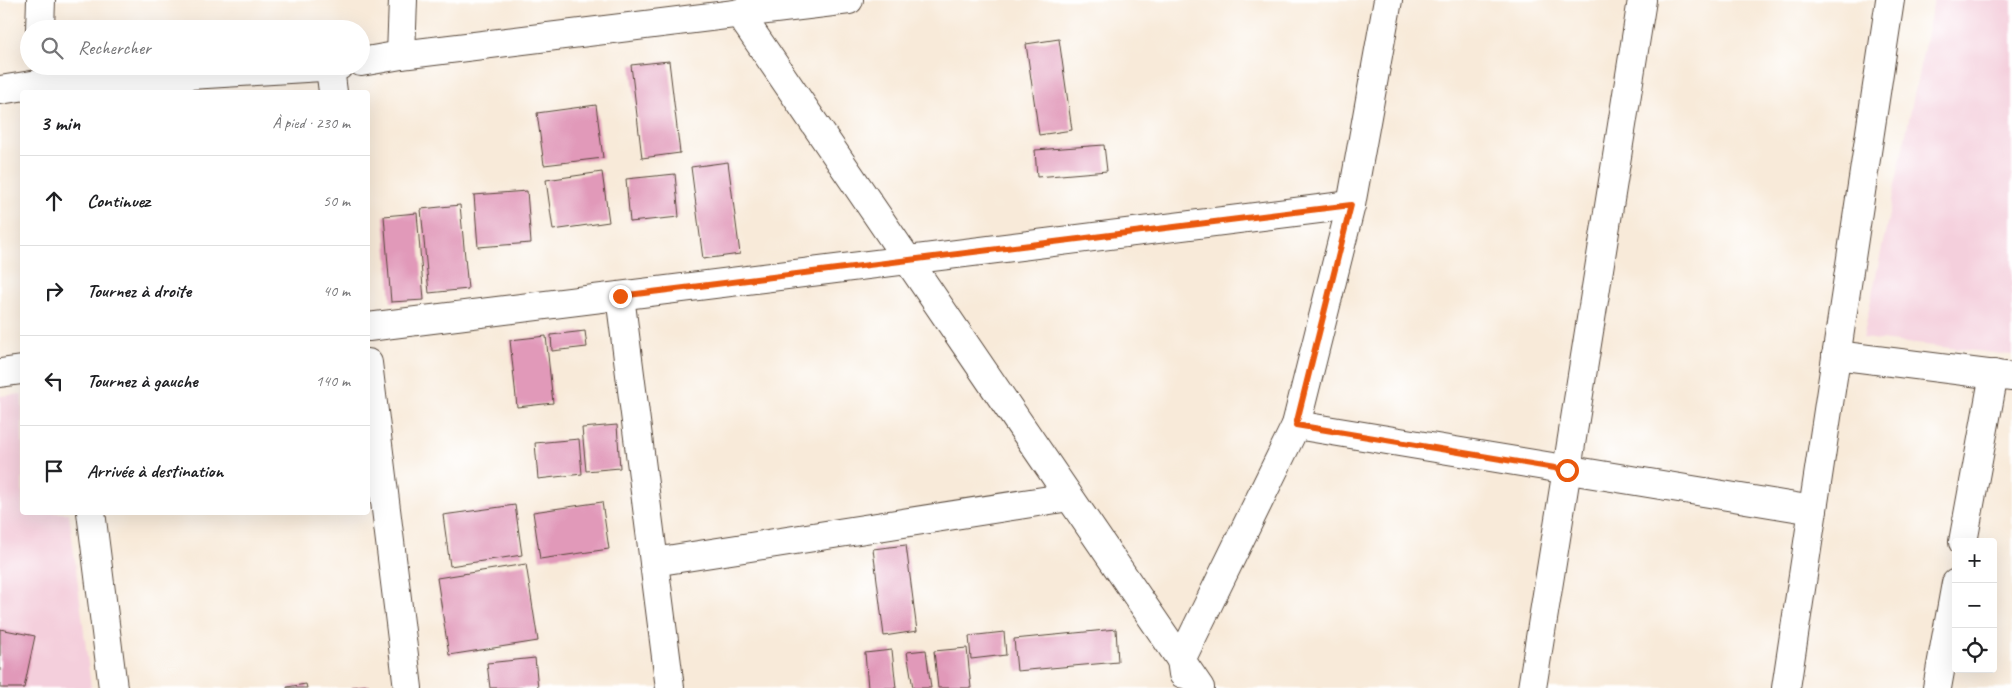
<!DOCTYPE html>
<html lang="fr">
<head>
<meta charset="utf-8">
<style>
	:root { --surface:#fff; --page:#f6f6f6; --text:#202124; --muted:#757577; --line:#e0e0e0 }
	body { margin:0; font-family:Caveat,sans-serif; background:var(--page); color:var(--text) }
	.controls { position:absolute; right:15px; bottom:15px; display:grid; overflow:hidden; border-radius:5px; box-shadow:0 5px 20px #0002 }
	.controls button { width:45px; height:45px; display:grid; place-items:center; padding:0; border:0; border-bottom:1px solid var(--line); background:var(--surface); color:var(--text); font:25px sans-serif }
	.stop { position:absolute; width:15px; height:15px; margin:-11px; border:4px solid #ea580c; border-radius:50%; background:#fff }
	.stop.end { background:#ea580c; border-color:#fff; box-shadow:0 1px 5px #0008 }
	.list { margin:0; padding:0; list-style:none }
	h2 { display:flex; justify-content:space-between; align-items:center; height:65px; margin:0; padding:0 20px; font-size:21px }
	h2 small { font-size:16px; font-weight:400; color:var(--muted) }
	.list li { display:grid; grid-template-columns:32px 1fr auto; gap:15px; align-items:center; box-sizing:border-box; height:90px; padding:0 20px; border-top:1px solid var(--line) }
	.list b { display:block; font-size:19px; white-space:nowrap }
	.list em { font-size:16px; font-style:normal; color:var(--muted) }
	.icon { flex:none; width:28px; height:28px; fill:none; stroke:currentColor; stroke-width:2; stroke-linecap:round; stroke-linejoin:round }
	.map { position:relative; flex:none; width:2012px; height:688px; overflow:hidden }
	.search { position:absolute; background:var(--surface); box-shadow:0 5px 20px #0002; left:20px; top:20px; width:350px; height:55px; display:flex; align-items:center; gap:12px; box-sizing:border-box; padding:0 18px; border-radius:28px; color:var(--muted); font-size:19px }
	.panel { position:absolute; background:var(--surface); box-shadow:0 5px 20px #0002; left:20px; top:90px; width:350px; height:425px; border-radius:5px }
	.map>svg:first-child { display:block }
</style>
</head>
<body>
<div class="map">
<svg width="2012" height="688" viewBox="0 0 2012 688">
	<rect width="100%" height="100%" fill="#fff"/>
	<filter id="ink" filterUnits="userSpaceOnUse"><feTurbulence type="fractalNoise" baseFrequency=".02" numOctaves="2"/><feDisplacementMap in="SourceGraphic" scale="10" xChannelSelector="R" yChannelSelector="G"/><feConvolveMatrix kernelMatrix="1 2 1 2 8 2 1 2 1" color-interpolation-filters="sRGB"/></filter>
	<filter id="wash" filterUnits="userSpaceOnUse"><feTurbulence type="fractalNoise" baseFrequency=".0096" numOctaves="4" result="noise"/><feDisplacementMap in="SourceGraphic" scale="20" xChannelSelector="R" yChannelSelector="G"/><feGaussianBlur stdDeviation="1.12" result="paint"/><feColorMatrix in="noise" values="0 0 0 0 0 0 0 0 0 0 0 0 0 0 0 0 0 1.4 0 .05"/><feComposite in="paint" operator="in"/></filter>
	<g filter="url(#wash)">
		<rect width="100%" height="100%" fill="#f8ead9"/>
		<g fill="#f4cfdc">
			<polygon points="1934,0 2012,0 2012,355 1863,338"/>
			<polygon points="22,394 22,512 69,513 91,688 0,688 0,396"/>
		</g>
		<g id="blocks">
			<g fill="#e199b9">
				<polygon points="1059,39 1072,130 1039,135 1026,44"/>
				<polygon points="669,61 680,153 642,158 631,65"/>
				<polygon points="596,105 603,158 544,165 537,113"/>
				<polygon points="1104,145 1107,171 1037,177 1035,150"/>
				<polygon points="728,162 740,254 703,259 691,167"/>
				<polygon points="602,172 609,222 553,230 546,180"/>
				<polygon points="675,174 679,217 630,222 626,179"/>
				<polygon points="527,191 531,243 478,247 474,195"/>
				<polygon points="460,205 468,289 429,293 421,209"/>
				<polygon points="417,213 424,300 391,302 384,216"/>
				<polygon points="585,331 587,347 552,351 551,335"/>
				<polygon points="546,336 553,403 517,407 510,340"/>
				<polygon points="617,425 620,468 586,471 582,428"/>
				<polygon points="579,439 582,474 538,479 535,443"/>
				<polygon points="602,502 609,549 540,559 533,512"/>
				<polygon points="515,505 522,555 450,566 443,515"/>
				<polygon points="906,545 917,631 884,636 873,549"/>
				<polygon points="526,564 538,641 449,655 437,578"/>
				<polygon points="0,629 35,636 24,688 0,688"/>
				<polygon points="1116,629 1118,662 1017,671 1014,639"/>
				<polygon points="1004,632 1006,655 971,659 969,636"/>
				<polygon points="967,648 971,688 938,688 934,651"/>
				<polygon points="892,650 896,688 868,688 865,653"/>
				<polygon points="926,650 931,688 913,688 907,652"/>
				<polygon points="535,658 538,688 490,688 487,663"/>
				<polygon points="306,684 307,688 287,688 287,687"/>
				<polygon points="369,685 369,688 352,688 352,687"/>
			</g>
		</g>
	</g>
	<g filter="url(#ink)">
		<use href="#blocks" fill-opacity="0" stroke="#57473a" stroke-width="1"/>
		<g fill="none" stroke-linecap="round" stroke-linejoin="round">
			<defs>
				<g id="minor">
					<polyline points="739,13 1200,688"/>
					<polyline points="40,29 41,0"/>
					<polyline points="401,55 403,0"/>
					<polyline points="361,62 401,55 849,0"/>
					<polyline points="330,68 333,92"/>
					<polyline points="0,90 38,84 339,66"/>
					<polyline points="620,296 670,688"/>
					<polyline points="368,327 1351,205"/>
					<polyline points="1836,355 2012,377"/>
					<polyline points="368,363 408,688"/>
					<polyline points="0,373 22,370"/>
					<polyline points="1296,425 1813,510"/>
					<polyline points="91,512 113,688"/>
					<polyline points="1963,542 1994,374"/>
					<polyline points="654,562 1069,497"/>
					<polyline points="1183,674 1181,660 1296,425 1351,205 1388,0"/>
					<polyline points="1532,688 1642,0"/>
					<polyline points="1786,688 1890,0"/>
					<polyline points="1937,688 1956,583"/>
				</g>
			</defs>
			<use href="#minor" stroke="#57473a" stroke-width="30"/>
			<use href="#minor" stroke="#fff" stroke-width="28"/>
		</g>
	</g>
	<g fill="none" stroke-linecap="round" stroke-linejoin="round" filter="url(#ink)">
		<polyline stroke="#ea580c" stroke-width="6" points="620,296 1351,205 1296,425 1567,470"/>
	</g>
</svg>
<div class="controls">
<button>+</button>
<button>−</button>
<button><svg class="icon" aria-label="locate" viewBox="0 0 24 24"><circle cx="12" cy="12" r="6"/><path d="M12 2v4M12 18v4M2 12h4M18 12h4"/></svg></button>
</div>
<div class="stop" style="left:1567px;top:470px"></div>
<div class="stop end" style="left:620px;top:296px"></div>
<div class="search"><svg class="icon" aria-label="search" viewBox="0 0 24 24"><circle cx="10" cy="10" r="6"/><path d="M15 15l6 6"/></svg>Rechercher</div>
<section class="panel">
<h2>3 min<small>À pied · 230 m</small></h2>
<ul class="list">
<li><svg class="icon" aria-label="ahead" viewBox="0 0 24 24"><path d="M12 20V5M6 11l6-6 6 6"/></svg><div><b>Continuez</b></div><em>50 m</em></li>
<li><svg class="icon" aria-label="right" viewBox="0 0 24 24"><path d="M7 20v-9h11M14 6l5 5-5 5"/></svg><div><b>Tournez à droite</b></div><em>40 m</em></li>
<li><svg class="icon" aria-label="left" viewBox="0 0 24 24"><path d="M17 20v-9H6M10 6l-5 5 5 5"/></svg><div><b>Tournez à gauche</b></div><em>140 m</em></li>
<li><svg class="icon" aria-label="arrive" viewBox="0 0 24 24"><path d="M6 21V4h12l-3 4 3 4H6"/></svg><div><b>Arrivée à destination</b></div></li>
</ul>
</section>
</div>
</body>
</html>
